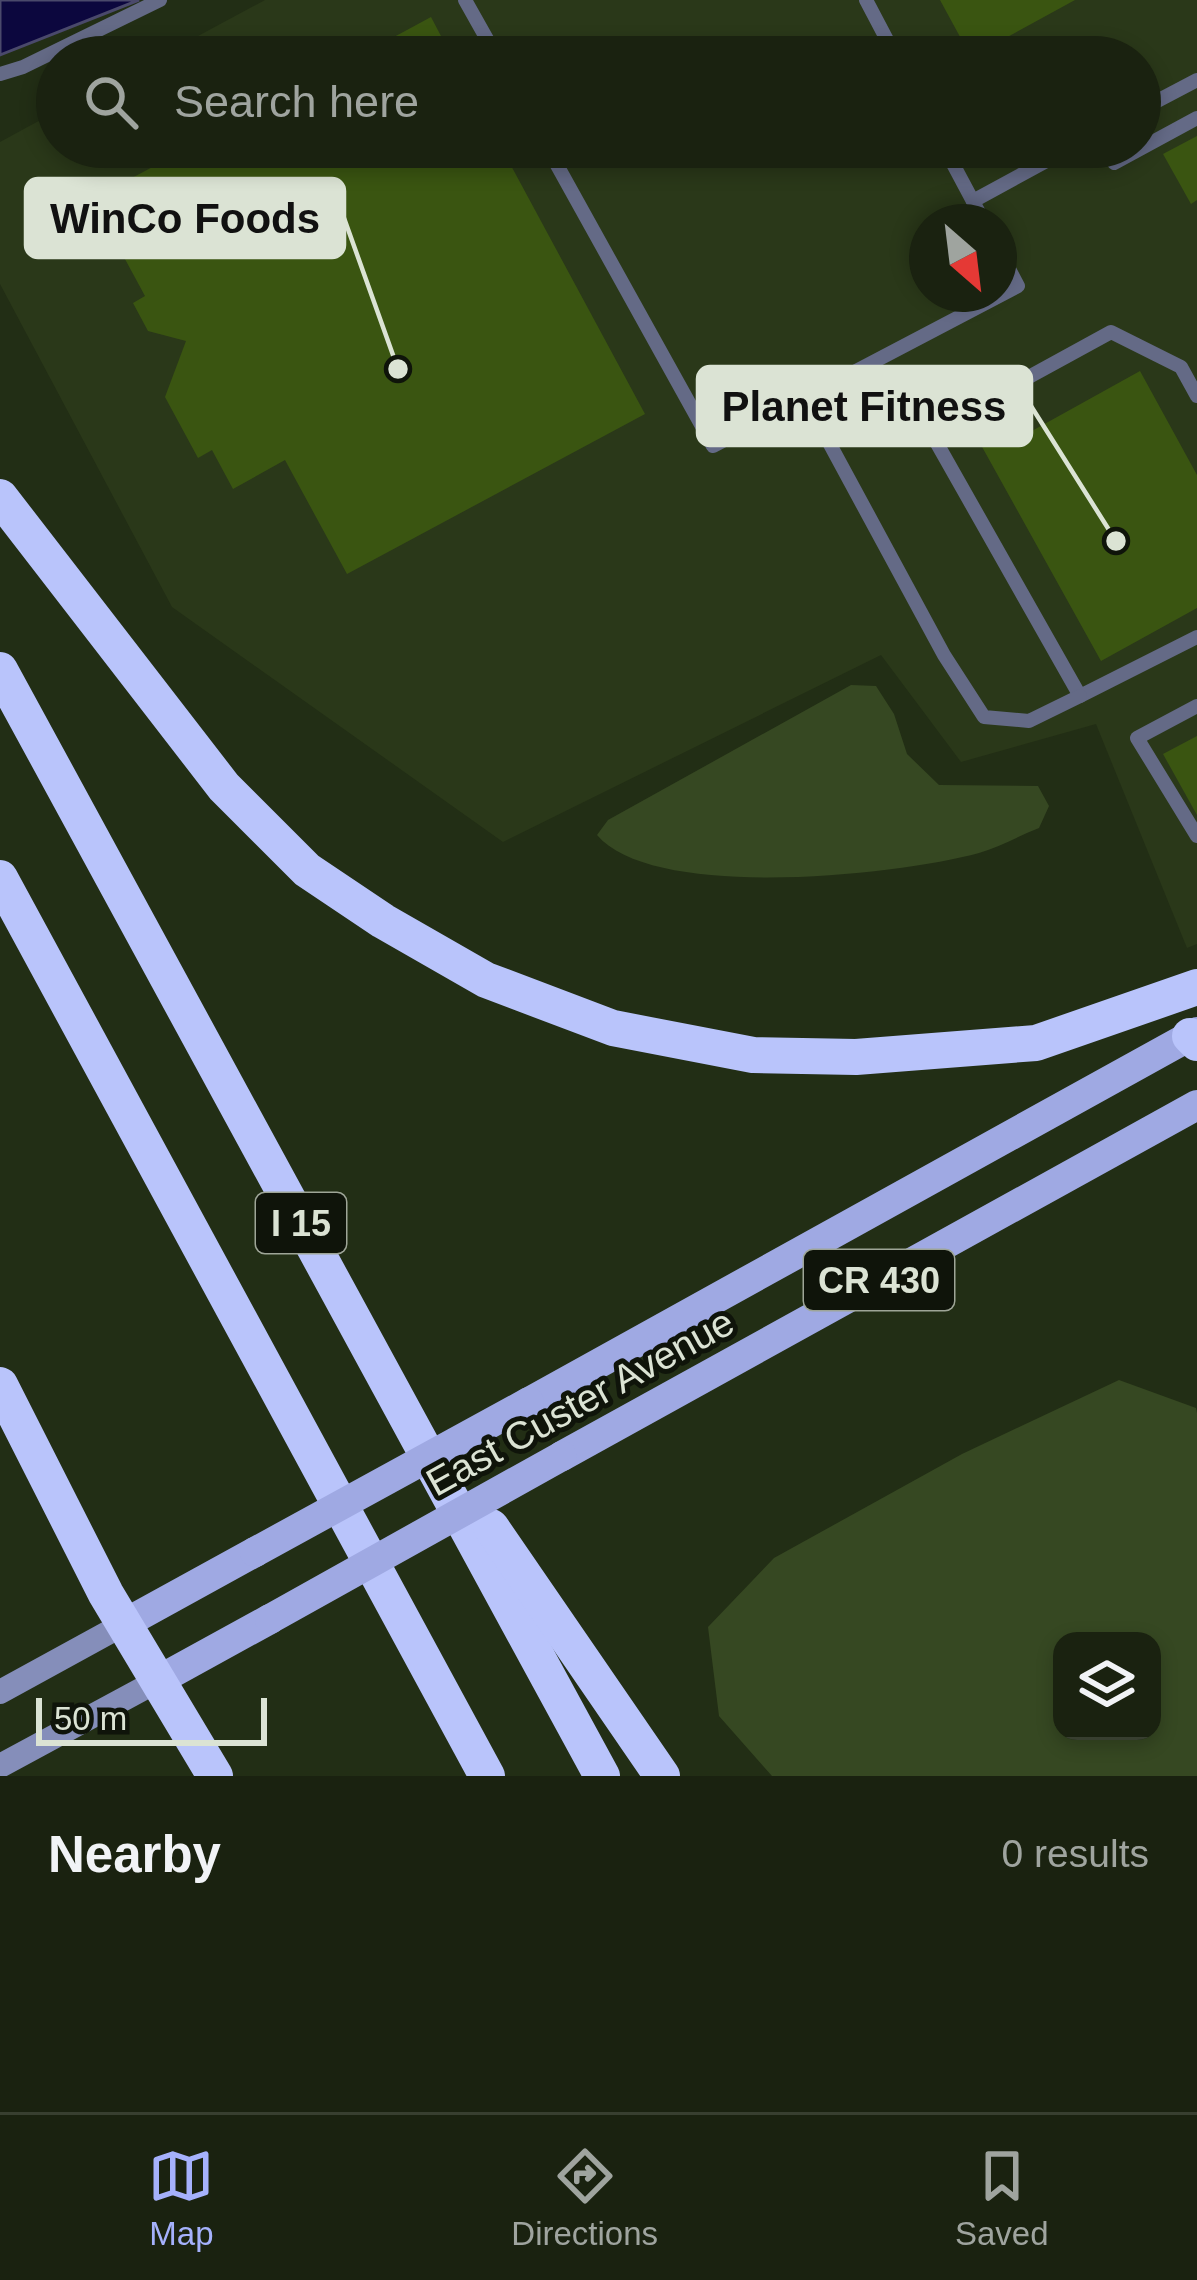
<!DOCTYPE html>
<html lang="en">
<head>
<meta charset="utf-8">
<style>
	:root { --surface:#1a2210; --page:#272f1e; --text:#f1f3f6; --muted:#9fa49f; --line:#383f30; --accent:#a5b1fc }
	body { margin:0; font-family:Helvetica,sans-serif; background:var(--page); color:var(--text) }
	.controls { position:absolute; right:36px; bottom:36px; display:grid; overflow:hidden; border-radius:24px; box-shadow:0 6px 18px #0003 }
	.controls button { width:108px; height:108px; display:grid; place-items:center; padding:0; border:0; border-bottom:3px solid var(--line); background:var(--surface); color:var(--text); font:60px sans-serif }
	.compass { position:absolute; left:909px; top:204px; width:108px; height:108px; border-radius:50%; background:var(--surface); box-shadow:0 6px 18px #0003; rotate:152deg }
	.scale { position:absolute; left:36px; bottom:30px; width:231px; box-sizing:border-box; padding-left:12px; border:6px solid #dbe3d4; border-top:0; font-size:33px; line-height:42px; white-space:nowrap; color:#dbe3d4; -webkit-text-stroke:9px #0f140a; paint-order:stroke }
	.list { margin:0; padding:0; list-style:none }
	h2 { display:flex; justify-content:space-between; align-items:center; height:156px; margin:0; padding:0 48px; font-size:51px }
	h2 small { font-size:39px; font-weight:400; color:var(--muted) }
	.icon { flex:none; width:66px; height:66px; fill:none; stroke:currentColor; stroke-width:2; stroke-linecap:round; stroke-linejoin:round }
	.map { position:relative; flex:none; width:1197px; height:1776px; overflow:hidden }
	.search { position:absolute; background:var(--surface); box-shadow:0 6px 18px #0003; left:36px; right:36px; top:36px; height:132px; display:flex; align-items:center; gap:30px; box-sizing:border-box; padding:0 42px; border-radius:66px; color:var(--muted); font-size:45px }
	.sheet { height:336px; background:var(--surface) }
	nav { display:flex; justify-content:space-around; align-items:center; box-sizing:border-box; height:168px; border-top:3px solid var(--line); background:var(--surface); font-size:33px; color:var(--muted) }
	nav a { display:grid; justify-items:center; gap:6px }
	nav .on { color:var(--accent) }
	.map>svg:first-child { display:block }
</style>
</head>
<body>
<div class="map">
<svg width="1197" height="1776" viewBox="0 0 1197 1776">
	<rect width="100%" height="100%" fill="#222e15"/>
	<path fill="#2a3819" fill-rule="evenodd" d="M 265,0 L 1197,0 L 1197,944 L 1187,948 L 1096,724 L 961,762 L 881,655 L 503,842 L 172,607 L 0,284 L 0,142 L 57,111 L 57,147 L 1140,147 L 1140,57 L 159,57 ZM 927,222 L 999,222 L 999,294 L 927,294 Z"/>
	<g fill="#364822" fill-rule="evenodd">
		<path d="M 851,685 L 876,686 L 894,714 L 907,754 L 939,785 L 1038,786 L 1049,806 L 1039,828 C 1019,836 999,847 979,853 C 899,875 654,902 597,835 L 608,820 Z"/>
		<path d="M 1119,1380 L 1196,1408 L 1197,1413 L 1197,1776 L 772,1776 L 719,1716 L 708,1627 L 774,1558 L 962,1454 ZM 1062,1641 L 1152,1641 L 1152,1731 L 1062,1731 Z"/>
	</g>
	<polygon fill="#0c073e" stroke="#4a496b" stroke-width="3" points="0,0 139,0 0,55"/>
	<g fill="#3a5511">
		<polygon points="940,0 1075,0 971,57"/>
		<polygon points="431,17 452,57 357,57"/>
		<polygon points="1197,136 1197,200 1191,204 1163,154"/>
		<polygon points="190,147 501,147 645,414 347,574 285,460 233,489 212,450 198,458 165,397 186,341 148,331 133,303 145,296 119,248 141,236 115,187"/>
		<polygon points="1140,371 1197,475 1197,608 1101,661 976,436 1020,412 1030,432"/>
		<polygon points="1197,736 1197,815 1163,754"/>
	</g>
	<g fill="none" stroke-linecap="round" stroke-linejoin="round">
		<g stroke="#646a86" stroke-width="14">
			<polyline points="465,0 497,57"/>
			<polyline points="866,0 896,57"/>
			<polyline points="0,74 23,67 160,0"/>
			<polyline points="1140,110 1197,80"/>
			<polyline points="547,147 713,446 1018,286 999,250"/>
			<polyline points="944,147 984,222"/>
			<polyline points="1114,163 1197,118"/>
			<polyline points="973,201 1072,147"/>
			<polyline points="1197,396 1181,367 1111,332 930,431 1080,696 1197,637"/>
			<polyline points="806,400 944,655 984,717 1029,721 1080,696"/>
			<polyline points="1197,706 1137,738 1197,836"/>
		</g>
		<g stroke="#858eba" stroke-width="24">
			<polyline points="0,1692 124,1624"/>
			<polyline points="0,1766 159,1680"/>
		</g>
		<g stroke="#9fa9e3" stroke-width="30">
			<polyline points="529,1402 1197,1032"/>
			<polyline points="562,1456 1197,1105"/>
			<polyline points="124,1624 255,1552"/>
			<polyline points="159,1680 270,1619"/>
		</g>
		<g stroke="#b9c4fb" stroke-width="36">
			<polyline points="0,497 224,787 307,870 383,921 486,980 613,1028 753,1055 856,1057 1036,1043 1197,987"/>
			<polyline points="0,670 602,1776"/>
			<polyline points="0,878 487,1776"/>
			<polyline points="1190,1036 1197,1043"/>
			<polyline points="0,1385 106,1594 215,1776"/>
			<polyline points="491,1527 662,1776"/>
		</g>
		<g stroke="#9fa9e3" stroke-width="30">
			<polyline points="255,1552 529,1402"/>
			<polyline points="270,1619 562,1456"/>
		</g>
	</g>
	<g text-anchor="middle" dominant-baseline="central" stroke-width="10" stroke-linejoin="round" paint-order="stroke">
		<g fill="#0f140a" stroke="#9ea597" stroke-width="3">
			<rect x="256" y="1193" width="90" height="60" rx="9"/>
			<rect x="804" y="1250" width="150" height="60" rx="9"/>
		</g>
		<g font-size="36" font-weight="bold" fill="#dbe3d4">
			<text x="301" y="1223">I 15</text>
			<text x="879" y="1280">CR 430</text>
		</g>
		<g font-size="39" fill="#dbe3d4" stroke="#0f140a">
			<text transform="translate(580 1402) rotate(-29)">East Custer Avenue</text>
		</g>
	</g>
	<path fill="none" stroke="#dbe3d4" stroke-width="4.5" d="M398 369L344 218M1116 541L1031 406"/>
	<g fill="#dbe3d4" stroke="#0f140a" stroke-width="4.5">
		<circle cx="398" cy="369" r="12"/>
		<circle cx="1116" cy="541" r="12"/>
	</g>
	<g fill="#dbe3d4" stroke="#dbe3d4" stroke-width="4.5">
		<rect x="26" y="179" width="318" height="78" rx="12"/>
		<rect x="698" y="367" width="333" height="78" rx="12"/>
	</g>
	<g font-size="42" text-anchor="middle" font-weight="bold" fill="#111">
		<text x="185" y="233">WinCo Foods</text>
		<text x="864" y="421">Planet Fitness</text>
	</g>
</svg>
<div class="controls">
<button><svg class="icon" aria-label="layers" viewBox="0 0 24 24"><path d="M12 4l9 5-9 5-9-5zM3 14l9 5 9-5"/></svg></button>
</div>
<svg class="compass" viewBox="-18 -18 36 36"><path d="M0-13l5 13h-10z" fill="#e53935"/><path d="M0 13l5-13h-10z" fill="#9fa49f"/></svg>
<div class="scale">50 m</div>
<div class="search"><svg class="icon" aria-label="search" viewBox="0 0 24 24"><circle cx="10" cy="10" r="6"/><path d="M15 15l6 6"/></svg>Search here</div>
</div>
<section class="sheet">
<h2>Nearby<small>0 results</small></h2>
<ul class="list">
</ul>
</section>
<nav>
<a class="on"><svg class="icon" aria-label="map" viewBox="0 0 24 24"><path d="M3 6l6-2 6 2 6-2v14l-6 2-6-2-6 2zM9 4v14M15 6v14"/></svg>Map</a>
<a><svg class="icon" aria-label="directions" viewBox="0 0 24 24"><path d="M12 3l9 9-9 9-9-9zM9 14v-3h6M13 9l2 2-2 2"/></svg>Directions</a>
<a><svg class="icon" aria-label="saved" viewBox="0 0 24 24"><path d="M7 4h10v16l-5-4-5 4z"/></svg>Saved</a>
</nav>
</body>
</html>
